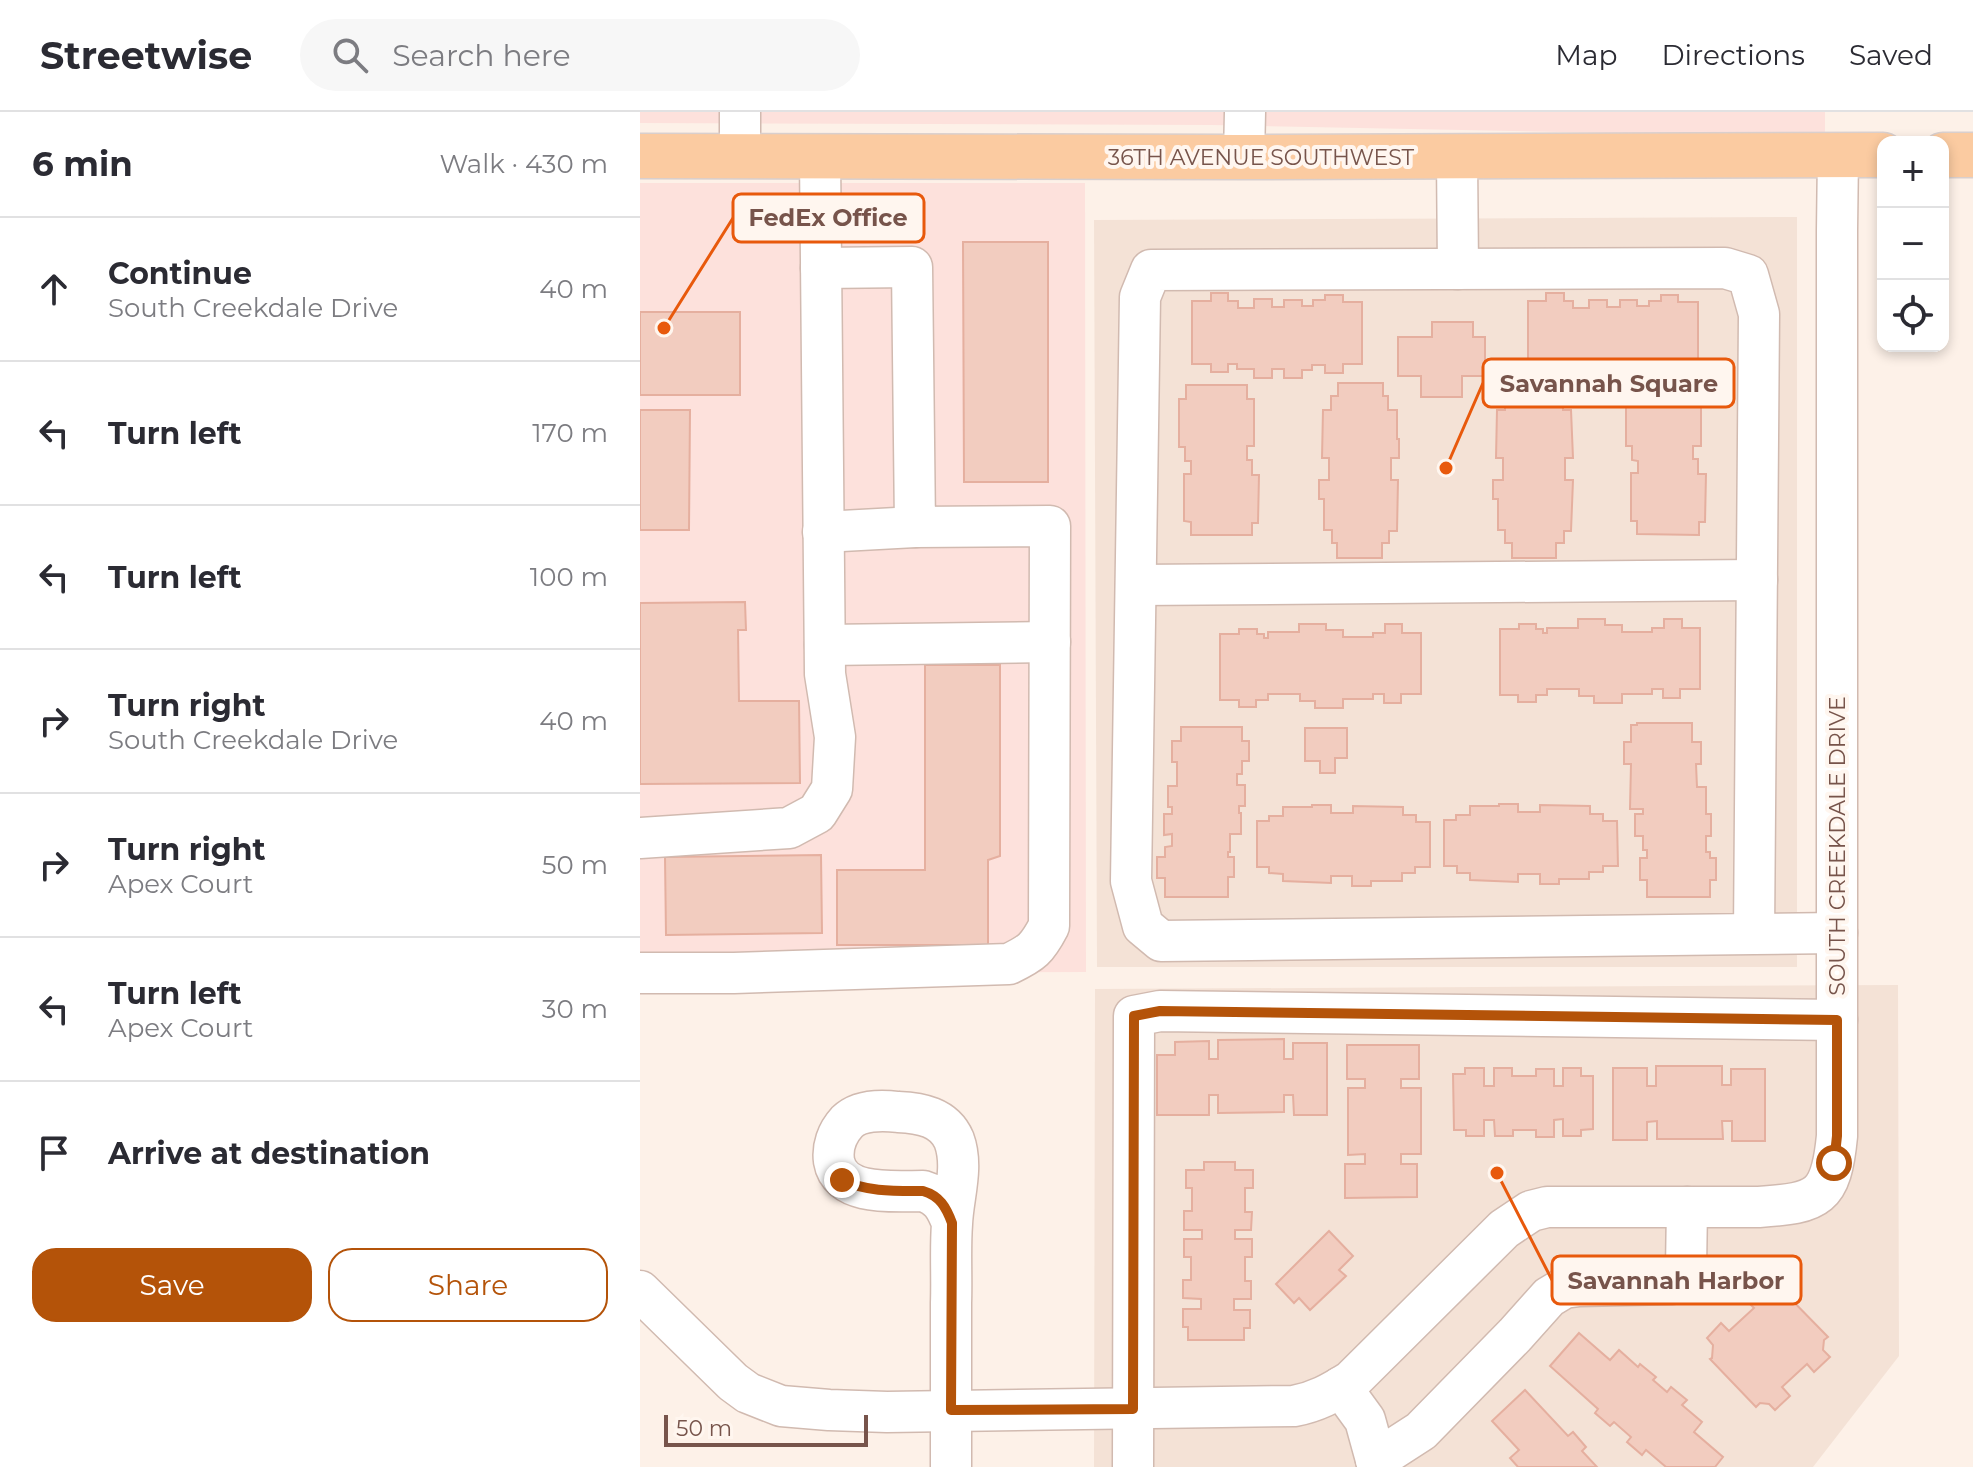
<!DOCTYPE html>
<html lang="en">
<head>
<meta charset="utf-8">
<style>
	:root { --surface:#fff; --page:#f7f7f7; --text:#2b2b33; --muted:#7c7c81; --line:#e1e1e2; --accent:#b45309 }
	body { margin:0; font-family:Montserrat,sans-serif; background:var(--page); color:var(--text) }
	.controls { position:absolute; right:24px; top:24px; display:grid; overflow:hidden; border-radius:16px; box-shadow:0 4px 12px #0003 }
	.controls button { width:72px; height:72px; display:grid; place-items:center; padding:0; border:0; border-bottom:2px solid var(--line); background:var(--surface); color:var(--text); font:40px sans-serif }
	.scale { position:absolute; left:24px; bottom:20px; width:204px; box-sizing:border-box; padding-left:8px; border:4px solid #77544b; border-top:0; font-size:22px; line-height:28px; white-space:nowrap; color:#77544b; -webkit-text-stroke:6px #fff6ef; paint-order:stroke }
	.stop { position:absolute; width:24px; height:24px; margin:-18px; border:6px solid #b45309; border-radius:50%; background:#fff }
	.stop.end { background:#b45309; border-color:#fff; box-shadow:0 2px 8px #0008 }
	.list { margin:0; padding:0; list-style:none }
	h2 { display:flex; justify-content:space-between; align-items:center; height:104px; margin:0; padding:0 32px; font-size:34px }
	h2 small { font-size:26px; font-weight:400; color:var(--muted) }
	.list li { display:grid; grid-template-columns:52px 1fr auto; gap:24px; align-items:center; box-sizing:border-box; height:144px; padding:0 32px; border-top:2px solid var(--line) }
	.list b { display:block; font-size:30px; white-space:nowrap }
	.list p { margin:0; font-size:26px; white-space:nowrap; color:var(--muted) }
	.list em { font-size:26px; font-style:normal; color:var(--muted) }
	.actions { display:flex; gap:16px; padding:24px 32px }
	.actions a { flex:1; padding:18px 0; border:2px solid var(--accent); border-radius:24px; text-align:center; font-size:28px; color:var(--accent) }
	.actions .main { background:var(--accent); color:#fff }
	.icon { flex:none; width:44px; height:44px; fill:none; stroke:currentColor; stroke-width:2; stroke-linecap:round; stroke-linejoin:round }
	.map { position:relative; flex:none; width:1333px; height:1355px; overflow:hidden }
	header { display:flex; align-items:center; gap:48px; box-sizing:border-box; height:112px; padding:0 40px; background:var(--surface); border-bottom:2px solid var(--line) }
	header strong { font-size:38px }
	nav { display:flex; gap:44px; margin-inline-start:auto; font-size:28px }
	.search { width:560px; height:72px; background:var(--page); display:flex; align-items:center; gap:20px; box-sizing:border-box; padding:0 28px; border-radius:44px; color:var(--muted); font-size:30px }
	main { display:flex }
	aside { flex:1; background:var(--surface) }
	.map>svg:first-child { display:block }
</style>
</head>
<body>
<header>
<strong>Streetwise</strong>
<div class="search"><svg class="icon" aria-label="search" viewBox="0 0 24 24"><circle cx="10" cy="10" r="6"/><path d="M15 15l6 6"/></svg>Search here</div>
<nav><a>Map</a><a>Directions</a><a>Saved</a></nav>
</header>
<main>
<aside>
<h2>6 min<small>Walk · 430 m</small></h2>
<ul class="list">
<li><svg class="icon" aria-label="ahead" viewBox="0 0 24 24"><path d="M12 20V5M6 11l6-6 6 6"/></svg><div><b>Continue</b><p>South Creekdale Drive</p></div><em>40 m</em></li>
<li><svg class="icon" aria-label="left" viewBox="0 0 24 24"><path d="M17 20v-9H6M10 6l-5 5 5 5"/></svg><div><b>Turn left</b></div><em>170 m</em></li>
<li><svg class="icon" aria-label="left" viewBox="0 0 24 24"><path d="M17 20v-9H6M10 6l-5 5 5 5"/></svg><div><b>Turn left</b></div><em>100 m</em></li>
<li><svg class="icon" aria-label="right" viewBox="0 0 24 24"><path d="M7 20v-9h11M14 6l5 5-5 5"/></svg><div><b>Turn right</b><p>South Creekdale Drive</p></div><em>40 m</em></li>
<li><svg class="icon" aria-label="right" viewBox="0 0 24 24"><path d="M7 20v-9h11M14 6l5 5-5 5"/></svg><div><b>Turn right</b><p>Apex Court</p></div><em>50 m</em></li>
<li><svg class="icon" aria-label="left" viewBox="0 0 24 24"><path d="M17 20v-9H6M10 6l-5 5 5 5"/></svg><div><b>Turn left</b><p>Apex Court</p></div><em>30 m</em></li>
<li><svg class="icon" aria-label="arrive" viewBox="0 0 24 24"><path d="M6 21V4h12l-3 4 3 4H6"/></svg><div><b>Arrive at destination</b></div></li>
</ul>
<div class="actions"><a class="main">Save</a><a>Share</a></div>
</aside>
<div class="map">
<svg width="1333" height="1355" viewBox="0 0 1333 1355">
	<rect width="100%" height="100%" fill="#fdf1e8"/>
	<g fill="#f4e2d6">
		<polygon points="1157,105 1157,855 457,855 454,108"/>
		<polygon points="1258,873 1259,1244 1173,1355 454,1355 455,877"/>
	</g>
	<g fill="#fde1dc">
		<polygon points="0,0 1185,0 1185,22 1019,22 572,13 0,11"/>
		<polygon points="0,71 445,71 446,860 0,861"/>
	</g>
	<g fill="#f2ccbf" stroke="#e5af9f" stroke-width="2">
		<polygon points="323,130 408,130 408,370 324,370"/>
		<polygon points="571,181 588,181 588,189 598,189 598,196 614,196 614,187 632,187 632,195 644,195 644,188 662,188 662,194 673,194 673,188 685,188 685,183 703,183 703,190 722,190 722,252 703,252 703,261 685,261 685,253 672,253 672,258 662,258 662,266 644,266 644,257 632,257 632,266 614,266 614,257 597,257 597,252 588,252 588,260 571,260 571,252 552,252 552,189 571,189"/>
		<polygon points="906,181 924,181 924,189 933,189 933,196 949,196 949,188 967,188 967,195 980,195 980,188 997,188 997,194 1009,194 1009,189 1021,189 1021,183 1038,183 1038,190 1058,190 1058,253 1038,253 1038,262 1021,262 1021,253 1007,253 1007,258 997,258 997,266 980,266 980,257 967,257 967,266 949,266 949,257 932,257 932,252 924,252 924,260 906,260 906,252 888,252 888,189 906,189"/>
		<rect x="0" y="200" width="100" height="83"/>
		<polygon points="792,210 833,210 833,225 845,225 845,264 822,264 822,285 781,285 781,264 758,264 758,225 792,225"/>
		<polygon points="992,269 1053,269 1053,286 1061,286 1061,334 1053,334 1053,347 1058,347 1058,362 1066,362 1065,410 1059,410 1059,423 997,422 997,409 991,409 991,361 998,361 998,349 992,348 992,334 986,334 986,287 992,287"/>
		<polygon points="698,271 743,271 743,284 748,284 748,298 757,298 757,327 759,327 759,346 751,346 751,368 758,368 757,419 749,419 749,431 742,431 742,446 697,446 697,431 692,431 692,418 684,418 684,387 679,387 679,368 689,368 689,346 682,346 683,298 691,298 691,284 698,284"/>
		<polygon points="872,272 917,272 917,284 923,284 923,298 931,298 933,346 925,346 925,368 933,368 931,419 924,419 924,431 916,431 916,446 872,446 872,431 865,431 865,418 858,418 858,387 853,387 853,368 863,368 863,346 856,346 857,298 865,298 865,284 872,284"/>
		<polygon points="546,273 607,273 607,287 614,287 614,334 607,334 607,348 612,348 612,363 619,363 618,411 612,411 612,423 551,423 551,410 544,409 544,362 551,362 551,349 545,349 545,335 539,335 539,287 546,287"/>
		<polygon points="0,298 50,298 49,418 0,418"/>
		<polygon points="105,490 106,518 98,518 99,589 159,589 160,671 0,672 0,491"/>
		<polygon points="938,507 965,507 965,513 982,513 982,520 1012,520 1012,516 1024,516 1024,507 1042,507 1042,516 1060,516 1060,577 1040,577 1040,586 1023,586 1023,577 1012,577 1012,582 982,582 982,591 954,591 954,584 939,584 939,577 907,577 907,583 896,583 896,590 878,590 878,583 860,583 860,517 879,517 879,512 896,512 896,517 903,517 903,521 907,521 907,516 938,516"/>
		<polygon points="659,512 686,512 686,518 703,518 703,525 733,525 733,521 745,521 745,512 762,512 762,521 781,521 781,582 761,582 761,591 744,591 744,582 733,582 733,587 703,587 703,596 675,596 675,589 660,589 660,582 628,582 628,588 616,588 616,595 599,595 599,588 580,588 580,522 599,522 599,517 617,517 617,522 624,522 624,526 628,526 628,520 659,520"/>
		<polygon points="285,553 360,553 360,744 348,748 348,833 197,833 197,758 285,758"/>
		<polygon points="997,611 1052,611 1052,630 1061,630 1061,652 1056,652 1057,675 1066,675 1066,702 1071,702 1071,724 1066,724 1066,740 1070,740 1070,746 1076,746 1076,768 1070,768 1070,785 1007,785 1007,768 1000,768 1000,746 1007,746 1007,738 1003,738 1003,724 995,724 995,702 1003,702 1003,697 990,697 991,652 984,652 984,630 991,630 991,613 997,613"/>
		<polygon points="541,615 602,615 602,629 609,629 609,649 602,649 602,662 597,662 597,673 605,673 605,694 599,694 599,701 601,701 601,722 590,722 590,740 588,740 588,745 594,745 594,765 588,765 588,785 525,785 525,766 517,766 517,745 525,745 525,735 532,734 532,722 524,723 524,702 532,702 532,695 528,695 528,674 537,674 537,650 532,650 532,629 541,629"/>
		<polygon points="665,616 707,616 707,646 695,646 695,661 680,661 680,649 665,649"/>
		<polygon points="859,692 878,692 878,700 900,700 900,693 950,694 950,702 963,702 963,709 977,709 978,754 963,754 963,760 949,760 949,767 919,767 919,772 900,772 900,762 878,762 878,770 830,768 830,761 817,761 817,754 804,754 804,708 816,708 816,703 830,703 830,694 859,694"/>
		<polygon points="672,693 691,693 691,701 713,701 713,694 763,695 763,703 776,703 776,710 790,710 790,755 775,755 775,761 762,761 762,769 731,769 731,774 712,774 712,764 691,764 691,771 643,769 643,762 629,761 629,755 617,755 617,709 629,709 629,704 643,704 643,695 672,695"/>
		<polygon points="181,743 182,821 26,823 25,745"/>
		<polygon points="644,927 644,947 653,947 653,931 687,931 687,1003 654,1003 653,983 644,983 644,1000 578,1001 578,983 569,983 569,1003 517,1003 517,943 535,943 535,930 569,929 569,947 578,947 578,928"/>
		<polygon points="707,933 779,933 779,967 761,967 761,976 781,976 781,1042 761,1042 761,1052 777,1052 777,1085 705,1086 705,1052 725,1052 725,1042 708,1043 708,976 725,976 725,967 707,967"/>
		<polygon points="1016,954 1082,954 1082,973 1091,973 1091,957 1125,957 1125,1029 1092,1029 1092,1009 1082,1009 1083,1027 1017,1027 1017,1009 1007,1010 1007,1028 973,1028 973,956 1007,956 1007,974 1016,974"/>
		<polygon points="825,956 844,956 844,974 854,974 854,956 872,956 872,964 896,964 896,957 914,957 914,974 923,974 923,956 941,956 941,964 953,964 953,1017 941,1018 941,1024 923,1024 923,1007 914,1008 914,1025 896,1025 896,1018 873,1018 873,1024 855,1024 854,1008 844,1008 844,1024 826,1024 826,1018 814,1018 813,962 825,962"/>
		<polygon points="564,1050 595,1050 595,1058 613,1058 613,1076 605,1076 605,1100 612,1100 611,1118 595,1118 595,1127 612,1127 612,1145 605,1145 605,1169 611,1169 611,1187 594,1187 594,1198 610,1198 610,1216 604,1216 604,1228 548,1228 548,1215 543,1215 543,1197 561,1197 561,1187 543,1186 543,1168 551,1168 551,1145 544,1145 544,1127 562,1127 562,1118 544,1118 544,1099 552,1099 552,1076 546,1076 546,1058 564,1058"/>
		<polygon points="689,1119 713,1144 699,1158 706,1164 670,1198 659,1186 654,1191 636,1172"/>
		<polygon points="1121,1173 1129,1182 1137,1183 1142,1178 1188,1225 1184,1228 1183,1238 1190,1245 1174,1260 1167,1252 1142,1275 1150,1284 1135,1298 1129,1292 1120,1291 1116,1295 1070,1247 1072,1246 1073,1233 1067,1226 1081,1211 1089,1219 1114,1196 1106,1188"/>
		<polygon points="939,1221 970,1248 979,1238 998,1255 1000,1252 1016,1265 1013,1268 1027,1280 1031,1275 1047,1288 1042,1293 1062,1310 1054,1320 1083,1345 1075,1355 1026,1355 1006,1338 1002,1343 987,1330 991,1325 974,1310 970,1314 955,1301 958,1297 910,1254"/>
		<polygon points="885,1278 928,1324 933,1320 946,1335 942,1339 957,1355 878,1355 870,1346 879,1338 852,1309"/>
	</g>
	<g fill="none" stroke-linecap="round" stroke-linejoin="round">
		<defs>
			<g id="minor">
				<polyline points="100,0 100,45"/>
				<polyline points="604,45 605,0"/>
				<polyline points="817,45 818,157"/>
				<polyline points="183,420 275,415"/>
				<polyline points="496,473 1117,468"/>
				<polyline points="185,533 410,530"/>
				<polyline points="0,726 149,716 177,701 192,677 195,625 185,562 180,45"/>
				<polyline points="1114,822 1119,202 1108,163 1085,156 511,158 500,185 491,769 503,814 521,829 1114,822 1197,821"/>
				<path d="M 0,861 L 94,861 L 369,852 C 392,841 397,837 409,814 L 410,414 L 275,415 L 272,155 L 181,156"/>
				<path d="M 0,1179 L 93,1270 L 108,1281 L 141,1294 L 189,1298 L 247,1300 L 654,1294 C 676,1290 692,1281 711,1269 L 864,1117 L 891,1099 L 907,1095 L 1119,1095 C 1179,1091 1191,1086 1197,1024 L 1197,118 L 1198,43"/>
				<polyline points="701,1275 725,1308 738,1355"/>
				<polyline points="736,1348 781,1319 875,1223 909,1185 924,1176 939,1174 1032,1172 1046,1157 1047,1095"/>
				<path d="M 311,1355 C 311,1300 311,1246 311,1191 C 312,1165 310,1138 312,1112 C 313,1085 324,1055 314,1028 C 304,1005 281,1001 258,1000 C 242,998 219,998 207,1010 C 197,1021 192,1035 194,1049 C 200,1085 255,1079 283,1079 C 300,1084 306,1095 312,1111"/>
				<polyline points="493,1355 494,904 520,899 1197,908"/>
			</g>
			<g id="major">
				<polyline points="1303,43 1333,43"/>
				<polyline points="0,44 604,45 1243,43"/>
			</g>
		</defs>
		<use href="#minor" stroke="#d1bab0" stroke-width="43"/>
		<use href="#major" stroke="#d9cfcd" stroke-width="47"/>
		<use href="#minor" stroke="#fff" stroke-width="40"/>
		<use href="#major" stroke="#fbcba1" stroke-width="44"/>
	</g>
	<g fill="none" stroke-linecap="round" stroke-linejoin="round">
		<path stroke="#b45309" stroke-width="10" d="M 202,1068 C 227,1080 255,1079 283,1079 C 300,1084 306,1095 312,1111 L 311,1298 L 493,1297 L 494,904 L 520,899 L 1197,908 L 1197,1024 L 1194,1051"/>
	</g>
	<g text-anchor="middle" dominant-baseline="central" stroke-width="8" stroke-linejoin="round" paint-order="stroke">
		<g font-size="22" fill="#77544b" stroke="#fff6ef">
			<text x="621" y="45">36TH AVENUE SOUTHWEST</text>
			<text transform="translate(1197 734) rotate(-90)">SOUTH CREEKDALE DRIVE</text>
		</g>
	</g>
	<path fill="none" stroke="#e8590c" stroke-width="3" d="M24 216L93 106M806 356L843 271M857 1061L912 1168"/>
	<g fill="#e8590c" stroke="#fff6ef" stroke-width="3">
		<circle cx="24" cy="216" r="8"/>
		<circle cx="806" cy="356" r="8"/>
		<circle cx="857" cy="1061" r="8"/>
	</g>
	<g fill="#fff6ef" stroke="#e8590c" stroke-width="3">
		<rect x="93" y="82" width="191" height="48" rx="8"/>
		<rect x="843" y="247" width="251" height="48" rx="8"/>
		<rect x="912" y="1144" width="249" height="48" rx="8"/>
	</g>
	<g font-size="24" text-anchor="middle" font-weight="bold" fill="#77544b">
		<text x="188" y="114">FedEx Office</text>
		<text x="969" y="280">Savannah Square</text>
		<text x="1036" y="1177">Savannah Harbor</text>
	</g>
</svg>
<div class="controls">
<button>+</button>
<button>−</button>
<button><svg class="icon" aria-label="locate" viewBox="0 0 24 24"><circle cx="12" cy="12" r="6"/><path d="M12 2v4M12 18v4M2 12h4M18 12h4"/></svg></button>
</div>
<div class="scale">50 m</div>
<div class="stop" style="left:1194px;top:1051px"></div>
<div class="stop end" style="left:202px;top:1068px"></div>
</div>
</main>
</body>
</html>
